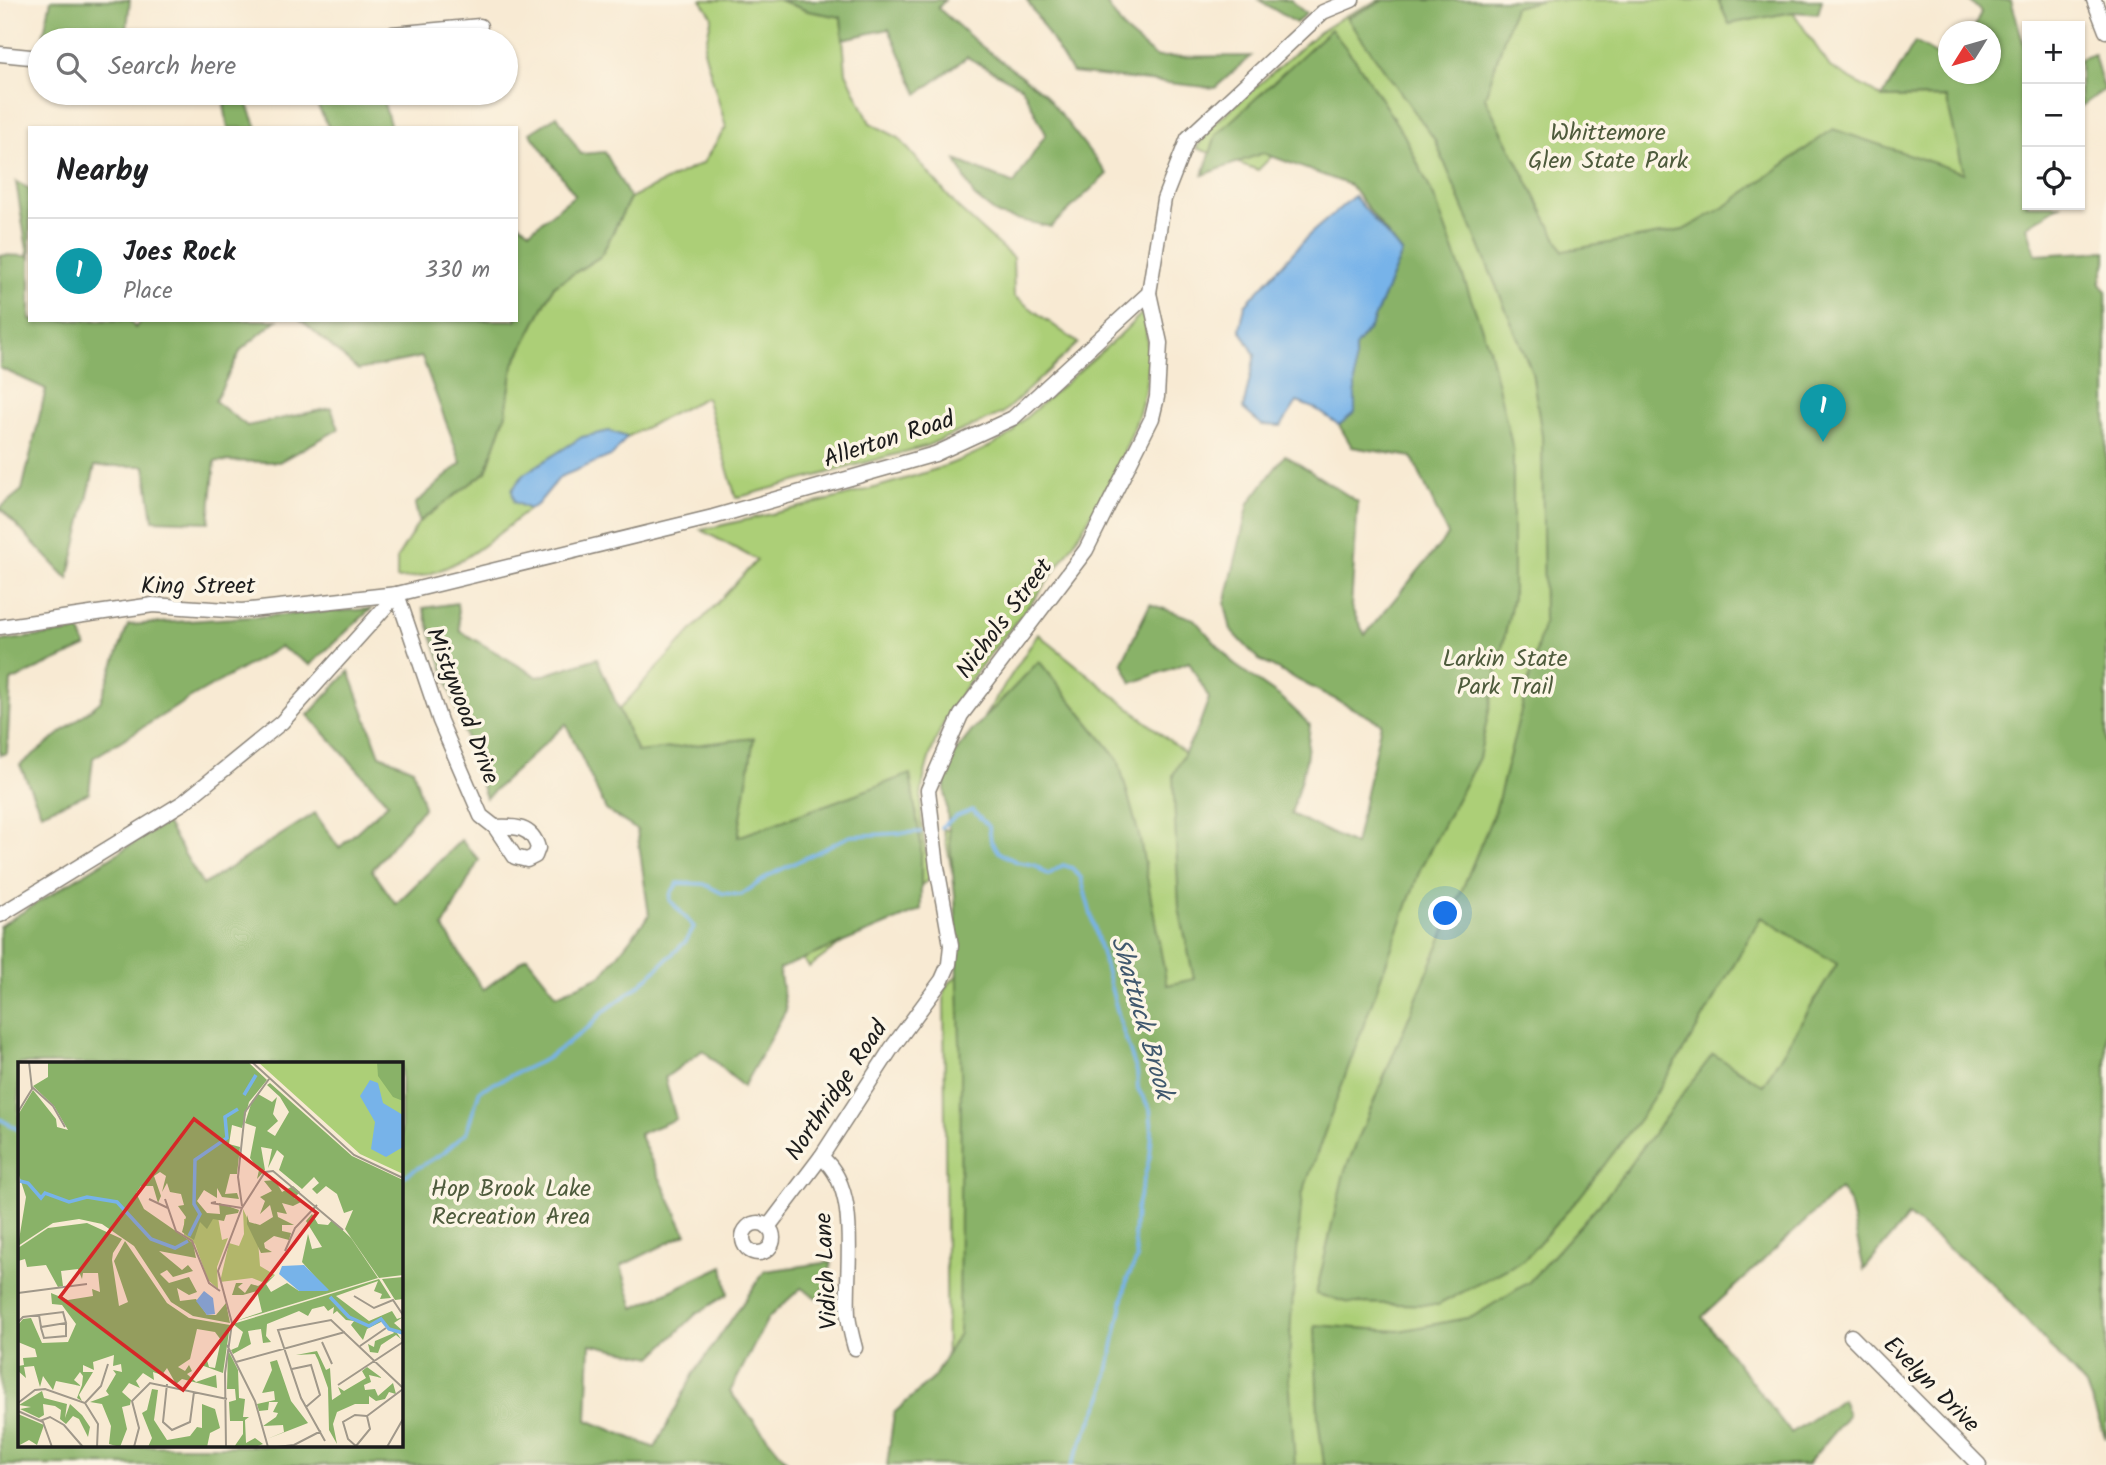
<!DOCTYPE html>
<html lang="en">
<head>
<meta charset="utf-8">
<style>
	:root { --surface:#fff; --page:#f2f2f2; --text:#202124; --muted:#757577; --line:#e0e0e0; --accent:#d93025 }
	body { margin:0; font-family:Kalam,sans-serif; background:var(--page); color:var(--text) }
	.controls { position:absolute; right:21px; top:21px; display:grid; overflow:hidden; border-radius:0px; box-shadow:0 2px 5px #0004 }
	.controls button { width:63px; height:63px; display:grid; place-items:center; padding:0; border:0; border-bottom:2px solid var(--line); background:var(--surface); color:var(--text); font:35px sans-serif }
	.compass { position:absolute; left:1938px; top:21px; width:63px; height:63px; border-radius:50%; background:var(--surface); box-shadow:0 2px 5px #0004; rotate:233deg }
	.you { position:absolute; left:1446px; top:914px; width:24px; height:24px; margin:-18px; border:5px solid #fff; border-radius:50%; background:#1a73e8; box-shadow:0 0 0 10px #1a73e833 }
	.badge { display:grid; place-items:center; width:46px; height:46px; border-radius:50%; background:var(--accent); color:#fff; font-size:23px; font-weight:700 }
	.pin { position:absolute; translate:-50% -58px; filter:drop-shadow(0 2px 4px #0008) }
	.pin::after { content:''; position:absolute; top:37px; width:24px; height:21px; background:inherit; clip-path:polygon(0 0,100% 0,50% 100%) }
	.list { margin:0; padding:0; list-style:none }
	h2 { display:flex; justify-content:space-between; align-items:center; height:91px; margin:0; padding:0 28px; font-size:30px }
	h2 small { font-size:23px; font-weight:400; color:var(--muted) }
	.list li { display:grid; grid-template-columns:46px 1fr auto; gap:21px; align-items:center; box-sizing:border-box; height:105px; padding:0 28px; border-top:2px solid var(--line) }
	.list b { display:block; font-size:26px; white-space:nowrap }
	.list p { margin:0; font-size:23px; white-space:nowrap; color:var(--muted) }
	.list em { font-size:23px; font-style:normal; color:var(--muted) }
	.icon { flex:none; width:38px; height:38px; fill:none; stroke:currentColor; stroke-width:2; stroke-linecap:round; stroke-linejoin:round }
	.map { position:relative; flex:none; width:2106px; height:1465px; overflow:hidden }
	.search { position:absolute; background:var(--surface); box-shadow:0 2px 5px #0004; left:28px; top:28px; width:490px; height:77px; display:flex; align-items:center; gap:18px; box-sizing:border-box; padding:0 24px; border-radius:38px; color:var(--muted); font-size:26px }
	.panel { position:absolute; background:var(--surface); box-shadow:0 2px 5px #0004; left:28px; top:126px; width:490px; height:196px; border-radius:0px }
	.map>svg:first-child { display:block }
</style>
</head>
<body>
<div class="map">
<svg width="2106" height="1465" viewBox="0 0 2106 1465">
	<rect width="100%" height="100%" fill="#fcf5e5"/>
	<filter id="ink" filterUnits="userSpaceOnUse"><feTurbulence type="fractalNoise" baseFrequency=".0143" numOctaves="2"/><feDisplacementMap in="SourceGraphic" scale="14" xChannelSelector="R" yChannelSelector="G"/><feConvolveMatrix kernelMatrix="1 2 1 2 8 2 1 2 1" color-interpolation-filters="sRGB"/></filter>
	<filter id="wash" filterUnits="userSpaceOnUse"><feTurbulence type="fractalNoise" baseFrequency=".00686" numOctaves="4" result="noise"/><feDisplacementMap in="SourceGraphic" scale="28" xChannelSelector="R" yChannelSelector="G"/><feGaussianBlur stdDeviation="1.57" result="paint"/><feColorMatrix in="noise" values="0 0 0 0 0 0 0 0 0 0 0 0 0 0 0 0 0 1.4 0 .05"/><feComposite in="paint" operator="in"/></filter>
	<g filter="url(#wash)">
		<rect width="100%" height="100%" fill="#f8ead3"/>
		<g fill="#accf77" stroke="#64764a" stroke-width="2">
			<path d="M 701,0 L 779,0 L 808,11 L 841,17 L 846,72 L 870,123 L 899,138 L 959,209 L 1013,258 L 1014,296 L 1078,343 L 1003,413 L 926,446 L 736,498 L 706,397 L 627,437 L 609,431 L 514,502 L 529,509 C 492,540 448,579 397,579 L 397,558 L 419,522 L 486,472 L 506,413 L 513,366 L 554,286 L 601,256 L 630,198 L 703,163 L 726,127 L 704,50 L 712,16 Z"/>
			<polygon points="1379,0 1718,0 1749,20 1793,12 1830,67 1884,98 1946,97 2106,663 1653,1335 1784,1465 944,1465 947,1398 944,989 957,975 963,961 960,907 943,829 1063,862 1098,793 984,717 1038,634 1377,909 1479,511 1375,162 1279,149 1258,170 1196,148 1216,122 1319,32 1345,16"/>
			<path d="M 1144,311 C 1147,335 1150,360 1146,384 C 1134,456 1070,555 1024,612 C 982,664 935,715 923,783 C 917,814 925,847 931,878 L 809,967 L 772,920 L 600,730 L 757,560 L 701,530 C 759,517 817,504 874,488 C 922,474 973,460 1014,432 L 1015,427 L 1119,336 Z"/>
		</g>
		<g fill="#89b268" stroke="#526742" stroke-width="2" fill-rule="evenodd">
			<polygon points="51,0 130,0 126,38 118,40 58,40 43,37"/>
			<polygon points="779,0 945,0 938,8 980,45 1044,93 1107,174 1051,227 998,215 974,196 956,160 1014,184 1046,134 1022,87 967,57 918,94 889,29 843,39 841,17 808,11"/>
			<polygon points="1027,0 1104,0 1125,31 1156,57 1251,56 1215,88 1072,73"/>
			<polygon points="1259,0 1291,0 1306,14 1296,23"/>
			<polygon points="1384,0 1543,0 1514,7 1485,98 1563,251 1683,230 1726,206 1833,129 1964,173 1946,97 1882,98 1915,42 1948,61 1948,74 1990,74 1990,32 1973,31 1981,12 1969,0 2011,0 2027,55 2027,205 2060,205 2027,226 2036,255 2106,251 2106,261 2100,284 2106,291 2106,1439 2086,1386 1993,1284 1908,1216 1864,1270 1849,1202 1840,1189 1702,1317 1791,1433 1842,1399 1848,1415 1807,1465 1324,1465 1318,1418 1315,1325 1399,1331 1472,1317 1529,1282 1607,1195 1713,1054 1763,1085 1837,964 1761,917 1691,1039 1640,1118 1579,1198 1524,1260 1438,1305 1350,1303 1316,1294 1344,1173 1496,808 1544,621 1542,436 1532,372 1435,140 1347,18"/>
			<polygon points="1718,0 1822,0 1818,14 1793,12 1729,24"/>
			<polygon points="1331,29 1357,62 1404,135 1434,197 1489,348 1513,449 1513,597 1479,758 1421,867 1302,1195 1291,1319 1289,1374 1295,1465 887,1465 894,1413 934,1377 959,1333 961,1074 955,896 943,768 972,731 1039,661 1118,759 1140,839 1167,985 1194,979 1179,908 1173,775 1198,728 1209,698 1189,662 1132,683 1122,662 1150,604 1194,619 1235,665 1282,698 1310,725 1306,761 1291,814 1355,845 1381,723 1259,660 1231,630 1225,604 1249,503 1285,455 1358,502 1351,607 1365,635 1448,535 1412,457 1352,447 1339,425 1355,412 1355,347 1371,326 1402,253 1350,185 1263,153 1203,175 1216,135"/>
			<polygon points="2094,54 2104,90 2080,107 2080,59"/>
			<polygon points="311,93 381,93 391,128 329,128"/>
			<polygon points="247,102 257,128 228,128 224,104"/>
			<polygon points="557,116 581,154 605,152 630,198 601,256 554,286 513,366 506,413 486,472 419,522 415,504 461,463 422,357 358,370 301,320 516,320 516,221 530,231 575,195 530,133"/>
			<polygon points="16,182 30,189 30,320 130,320 135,328 141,320 277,320 241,350 215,401 247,426 331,408 339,429 279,462 215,461 209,522 153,520 145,466 95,466 68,579 0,508 22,490 46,389 0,368 0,255 28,256"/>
			<path d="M 457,603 L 460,631 L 538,677 L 597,658 L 637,752 L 754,738 L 738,837 L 910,774 L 921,845 L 921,910 L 779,969 L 786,1010 L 743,1087 L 703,1050 L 665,1078 L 676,1119 L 639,1134 L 686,1234 L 621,1266 L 634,1308 L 723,1266 L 728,1294 L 696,1314 L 652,1357 L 590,1344 L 587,1420 L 655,1448 L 693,1375 L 765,1271 L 832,1262 L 821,1301 L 801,1288 L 768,1318 L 730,1392 L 790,1465 L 0,1465 L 0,926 L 166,823 L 203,885 L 315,813 L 339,848 L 388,803 L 308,715 L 349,671 L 380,755 L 413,769 L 424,807 L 372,870 L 396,904 L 461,840 L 479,860 L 443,927 L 483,990 L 527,957 L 557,995 L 602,975 L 649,915 L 637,830 L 606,810 L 566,724 L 486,798 L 423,608 ZM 19,1064 L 401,1064 L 401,1446 L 19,1446 Z"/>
			<polygon points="371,609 310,665 280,647 189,699 93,758 89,793 41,813 20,765 100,702 128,625"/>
			<polygon points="80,631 86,647 11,681 7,753 0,755 0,641"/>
		</g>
		<g fill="#77b3e9" stroke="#4a6882" stroke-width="2">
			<polygon points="1354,196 1402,253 1371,326 1355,347 1355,412 1339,425 1316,409 1297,402 1281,426 1262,425 1243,409 1255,355 1240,329 1245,305 1310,234"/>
			<polygon points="609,431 627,437 613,455 560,477 537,505 529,509 514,502 512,490 524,474 582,437"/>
		</g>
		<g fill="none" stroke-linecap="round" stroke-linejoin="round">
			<g stroke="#77b3e9" stroke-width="3.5">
				<polyline points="941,827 957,816 972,810 989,827 991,841 998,852 1017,862 1035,865 1048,875 1063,865 1072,868 1081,878 1122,1028 1137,1072 1138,1089 1150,1109 1152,1132 1150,1156 1136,1209 1134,1236 1137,1259 1127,1279 1103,1396 1071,1465"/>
				<polyline points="0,1119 19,1130"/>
				<polyline points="401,1178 443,1153 466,1133 480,1090 546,1059 589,1027 602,1013 641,984 686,941 694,927 670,900 671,893 678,883 704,884 722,893 741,895 770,875 850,836 921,832"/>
			</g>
		</g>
	</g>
	<g filter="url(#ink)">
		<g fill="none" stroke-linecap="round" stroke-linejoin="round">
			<defs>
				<g id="minor">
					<polyline points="2094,0 2106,31"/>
					<polyline points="372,40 393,34 480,26"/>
					<polyline points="0,54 40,58"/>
					<path d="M 397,594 L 440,721 L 481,816 L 495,827 L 515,857 L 527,860 L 535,856 L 538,848 C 532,826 515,826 495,827"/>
					<polyline points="0,627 153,605 242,611 397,594 713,517 935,454 1013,418 1149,293 1164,199 1188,138 1323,12 1352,0"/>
					<polyline points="0,915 184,802 282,722 397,594"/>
					<path d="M 821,1157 C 862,1189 845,1269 848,1315 C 849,1326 852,1337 855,1348"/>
					<circle cx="758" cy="1238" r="15"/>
					<polyline points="768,1227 821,1157 891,1049 942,980 949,964 951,945 937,867 928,790 961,715 1086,550 1152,418 1157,397 1160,343 1149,293"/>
					<polyline points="1851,1336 1979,1465"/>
				</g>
			</defs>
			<use href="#minor" stroke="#8a8378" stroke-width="17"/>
			<use href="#minor" stroke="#fff" stroke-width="14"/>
		</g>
	</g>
	<g text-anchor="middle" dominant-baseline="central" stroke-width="7" stroke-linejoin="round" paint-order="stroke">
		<g font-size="24" fill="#4e5b3c" stroke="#fcf5e5">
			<text x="1608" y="133">Whittemore<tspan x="1608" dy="28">Glen State Park</tspan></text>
			<text x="1505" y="659">Larkin State<tspan x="1505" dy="28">Park Trail</tspan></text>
			<text x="511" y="1189">Hop Brook Lake<tspan x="511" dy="28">Recreation Area</tspan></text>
		</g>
		<g font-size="24" fill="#1c1c1c" stroke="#fcf5e5">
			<text transform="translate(889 440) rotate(-18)">Allerton Road</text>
			<text x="198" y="586">King Street</text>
			<text transform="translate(1005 619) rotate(-53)">Nichols Street</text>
			<text transform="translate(462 706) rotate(69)">Mistywood Drive</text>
			<text transform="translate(837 1091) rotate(-56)">Northridge Road</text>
			<text transform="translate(827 1271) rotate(-93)">Vidich Lane</text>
			<text transform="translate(1931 1385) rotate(45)">Evelyn Drive</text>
		</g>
		<g font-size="26" font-style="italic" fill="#40586e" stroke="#fcf5e5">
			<text transform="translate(1141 1018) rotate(74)">Shattuck Brook</text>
		</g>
	</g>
	<g transform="translate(18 1062)">
		<rect width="385" height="385" fill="#f8ead3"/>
		<path d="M 240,0 L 385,0 L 385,112 L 342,92 ZM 225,147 L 240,179 L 242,204 L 257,213 L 244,220 L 234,216 L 202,220 L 211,181 L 221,184 L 226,172 ZM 200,155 L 204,178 L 210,176 L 199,205 L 200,227 L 190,218 L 177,182 L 166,173 L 166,157 Z" fill="#accf77"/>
		<path d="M 30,0 L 230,0 L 249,18 L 231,40 L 224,66 L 214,63 L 211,82 L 222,85 L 219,112 L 212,112 L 207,132 L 219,131 L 221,137 L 204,135 L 199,126 L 199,136 L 186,128 L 179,139 L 189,151 L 202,152 L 201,141 L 221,148 L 220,151 L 208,153 L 206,159 L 195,157 L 189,167 L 182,160 L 176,178 L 164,170 L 168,155 L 160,144 L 166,143 L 163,132 L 152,130 L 149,121 L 144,130 L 148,114 L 142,110 L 136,114 L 143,134 L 140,141 L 135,124 L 123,124 L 118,131 L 126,147 L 175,181 L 178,196 L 141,189 L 164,208 L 170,203 L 175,209 L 155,215 L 149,208 L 142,212 L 151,221 L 171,215 L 179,230 L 171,233 L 159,226 L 162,239 L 178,237 L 189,253 L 198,253 L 208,241 L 212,261 L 175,254 L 153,240 L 116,184 L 84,162 L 61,157 L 35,161 L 0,184 L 8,135 L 0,110 L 0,53 L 15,28 L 38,57 L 39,65 L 50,68 L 36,44 L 15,24 L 30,15 ZM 359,0 L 385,0 L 385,39 L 375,35 L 360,14 ZM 252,21 L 334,94 L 385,118 L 385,213 L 361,216 L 327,167 L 335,148 L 326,151 L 319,132 L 308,124 L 299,132 L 294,127 L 301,121 L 296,115 L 284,127 L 261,108 L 266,94 L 259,88 L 250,106 L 254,87 L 243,85 L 247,108 L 239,117 L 241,108 L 232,96 L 238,65 L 227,61 L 234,39 L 240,32 L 254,40 L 259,35 L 255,52 L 260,59 L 249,69 L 257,74 L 271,50 L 262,35 L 249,23 ZM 257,118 L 264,130 L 275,124 L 282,130 L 276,136 L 283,140 L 275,144 L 264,141 L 269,152 L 259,150 L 260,155 L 276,163 L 264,163 L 264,169 L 273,171 L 271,178 L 256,174 L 246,181 L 247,186 L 254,190 L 243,191 L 229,162 L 229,153 L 231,160 L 242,163 L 255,155 L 252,143 L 242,152 L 247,139 L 242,135 L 254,129 L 246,119 ZM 294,152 L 300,162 L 310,163 L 314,158 L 333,176 L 360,216 L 215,260 L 244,250 L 239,229 L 225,233 L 214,233 L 218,221 L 225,221 L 220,225 L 227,231 L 233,222 L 240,224 L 257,213 L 248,222 L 253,230 L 269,221 L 281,229 L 308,227 L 284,200 L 290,172 L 294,187 L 304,185 L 288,159 ZM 69,161 L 104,177 L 95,191 L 94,198 L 101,244 L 110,240 L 96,199 L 107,179 L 149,241 L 171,256 L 212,263 L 205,311 L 183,303 L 188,295 L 191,305 L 197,306 L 203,278 L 197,270 L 179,267 L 172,297 L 160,305 L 167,309 L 171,303 L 174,309 L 169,312 L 178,320 L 198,313 L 199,326 L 164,317 L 158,322 L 149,306 L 144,313 L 135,310 L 136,318 L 125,311 L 118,319 L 122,326 L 111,321 L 104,330 L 113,338 L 112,343 L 104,345 L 109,367 L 102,385 L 91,382 L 93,364 L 84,342 L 72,340 L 91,333 L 88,329 L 98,312 L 95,308 L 104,310 L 103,302 L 95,304 L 96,293 L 75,300 L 76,308 L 65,303 L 65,310 L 75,310 L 61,333 L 64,339 L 59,336 L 64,323 L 65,314 L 62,310 L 56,318 L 63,324 L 38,319 L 35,328 L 25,314 L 22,325 L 16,304 L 6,305 L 8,316 L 0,309 L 0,304 L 6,303 L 5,296 L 19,295 L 17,287 L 0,280 L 0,263 L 5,257 L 13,256 L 24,281 L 50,280 L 58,262 L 44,243 L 34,242 L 33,231 L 50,238 L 75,234 L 74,227 L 82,230 L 80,211 L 65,211 L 64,217 L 60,207 L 43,209 L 45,224 L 40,225 L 28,203 L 9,205 L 7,197 L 0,199 L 0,186 L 30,166 ZM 385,215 L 385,237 L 377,238 L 364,217 ZM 361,217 L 373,236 L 362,237 L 364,232 L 356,229 L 360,219 L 318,234 L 351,259 L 374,249 L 379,257 L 385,255 L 376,261 L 385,269 L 379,271 L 383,277 L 378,273 L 363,283 L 360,291 L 352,290 L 350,282 L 356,285 L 357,279 L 376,271 L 365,259 L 349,267 L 345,278 L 333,263 L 336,259 L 328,258 L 319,249 L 315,252 L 316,245 L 310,249 L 306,244 L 294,247 L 290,254 L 281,249 L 249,262 L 248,274 L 253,280 L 245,281 L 243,267 L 230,269 L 233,282 L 215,292 L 213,288 L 220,285 L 225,270 L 215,262 ZM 210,288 L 220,308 L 221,336 L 227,337 L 225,355 L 231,355 L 227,358 L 228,381 L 237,376 L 245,382 L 237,385 L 216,385 L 225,372 L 225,359 L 212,359 L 211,340 L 218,338 L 217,327 L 209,327 ZM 299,289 L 308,308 L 312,306 L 314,338 L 323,332 L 320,325 L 326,329 L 348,316 L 344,309 L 349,305 L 364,316 L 351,313 L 353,320 L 346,323 L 347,328 L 357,327 L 360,334 L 375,321 L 378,332 L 371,330 L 367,337 L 358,339 L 351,334 L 351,342 L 337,342 L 319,350 L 315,362 L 319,382 L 311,368 L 310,326 L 300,298 L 297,292 L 278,293 ZM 259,298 L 273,339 L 290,361 L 249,377 L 266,370 L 265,363 L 245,364 L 258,355 L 260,351 L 255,350 L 260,340 L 251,340 L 250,348 L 241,349 L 239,342 L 257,338 L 256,329 L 244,331 L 254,308 L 252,300 ZM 134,327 L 140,328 L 136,358 L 149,378 L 172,374 L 179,365 L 184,366 L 184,342 L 197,347 L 202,366 L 192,371 L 189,385 L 130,385 L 134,376 L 124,351 L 129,348 ZM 24,329 L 26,336 L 49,342 L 47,356 L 52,342 L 64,353 L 72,365 L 70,375 L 61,357 L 55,354 L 48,362 L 42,357 L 43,348 L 37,344 L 25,342 L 26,353 L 21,356 L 2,347 L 13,345 L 1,343 ZM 0,352 L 26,363 L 19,383 L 11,378 L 0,384 Z" fill="#89b268"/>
		<path d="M 352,18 L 360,21 L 365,41 L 385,53 L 385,85 L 368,95 L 353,87 L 357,60 L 342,34 ZM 286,203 L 311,228 L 309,229 L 281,229 L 261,212 L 264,204 ZM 186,229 L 195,236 L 197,252 L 189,253 L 178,239 Z" fill="#77b3e9"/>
		<path fill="none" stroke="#77b3e9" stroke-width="3.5" d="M 226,33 L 238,13M 2,119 L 10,121 L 23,136 L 27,131 L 51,140 L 69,135 L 99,140 L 133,177 L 157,186 L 170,179M 171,174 L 182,152 L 176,142 L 177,98 L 209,76 L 207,55 L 220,47M 312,235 L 331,255 L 351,264 L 363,257 L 371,267 L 385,271"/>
		<path fill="none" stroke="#a0988a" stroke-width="2" d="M 234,0 L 336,93 L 385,116M 14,25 L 35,44 L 47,65M 0,50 L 14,27 L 11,0M 0,118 L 0,178M 131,137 L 150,146M 147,137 L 158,169 L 174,179 L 191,221 L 202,229M 198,140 L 193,141 L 224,146M 224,144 L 220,115 L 227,50 L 251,17M 267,189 L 277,166 L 299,143M 0,231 L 69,222M 336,234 L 356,246 L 375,238 L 385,253M 0,260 L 5,255 L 45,250 L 48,261 L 23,265 L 21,253M 23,266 L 26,276 L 48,274 L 48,261M 304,280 L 314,302M 209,283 L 237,339 L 250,385M 342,284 L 368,266M 218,300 L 327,270M 274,307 L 293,303 L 302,333 L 288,345M 149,322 L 145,360 L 154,368 L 172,360 L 176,330M 320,323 L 385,280M 0,341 L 17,328 L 27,327 L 67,341 L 80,362 L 79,385M 67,341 L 83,324 L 90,302M 0,349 L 25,360 L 34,385M 349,354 L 385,327M 22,359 L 32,355 L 46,363 L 65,385M 307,379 L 283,336 L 260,268 L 313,258 L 385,326M 338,384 L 352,367 L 349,354M 116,385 L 121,366 L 114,339 L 132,321 L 209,337M 208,385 L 207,311 L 214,261 L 200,209 L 224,146 L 247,110 L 255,109 L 325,168M 259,385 L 276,383 L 303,369M 339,385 L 330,377 L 325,360 L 337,353 L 349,354M 369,385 L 385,357"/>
		<path fill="#d62828" fill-opacity="0.15" stroke="#d62828" stroke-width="3.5" d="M 176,57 L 299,151 L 165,328 L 42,235 Z"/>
		<rect width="385" height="385" fill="none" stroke="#1c1c1c" stroke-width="3.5"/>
	</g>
</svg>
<div class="controls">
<button>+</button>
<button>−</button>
<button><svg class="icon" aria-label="locate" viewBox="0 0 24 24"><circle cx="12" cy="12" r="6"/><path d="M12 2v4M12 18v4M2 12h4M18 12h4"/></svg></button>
</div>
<svg class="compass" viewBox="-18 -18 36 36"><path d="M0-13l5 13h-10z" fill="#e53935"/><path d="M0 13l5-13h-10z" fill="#757577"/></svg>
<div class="you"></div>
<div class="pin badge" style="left:1823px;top:442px;background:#0f9aa8">1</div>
<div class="search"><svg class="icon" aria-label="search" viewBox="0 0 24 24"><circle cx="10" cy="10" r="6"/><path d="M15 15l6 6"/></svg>Search here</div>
<section class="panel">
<h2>Nearby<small></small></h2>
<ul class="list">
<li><span class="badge" style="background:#0f9aa8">1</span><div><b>Joes Rock</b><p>Place</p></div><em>330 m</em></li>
</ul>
</section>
</div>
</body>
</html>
